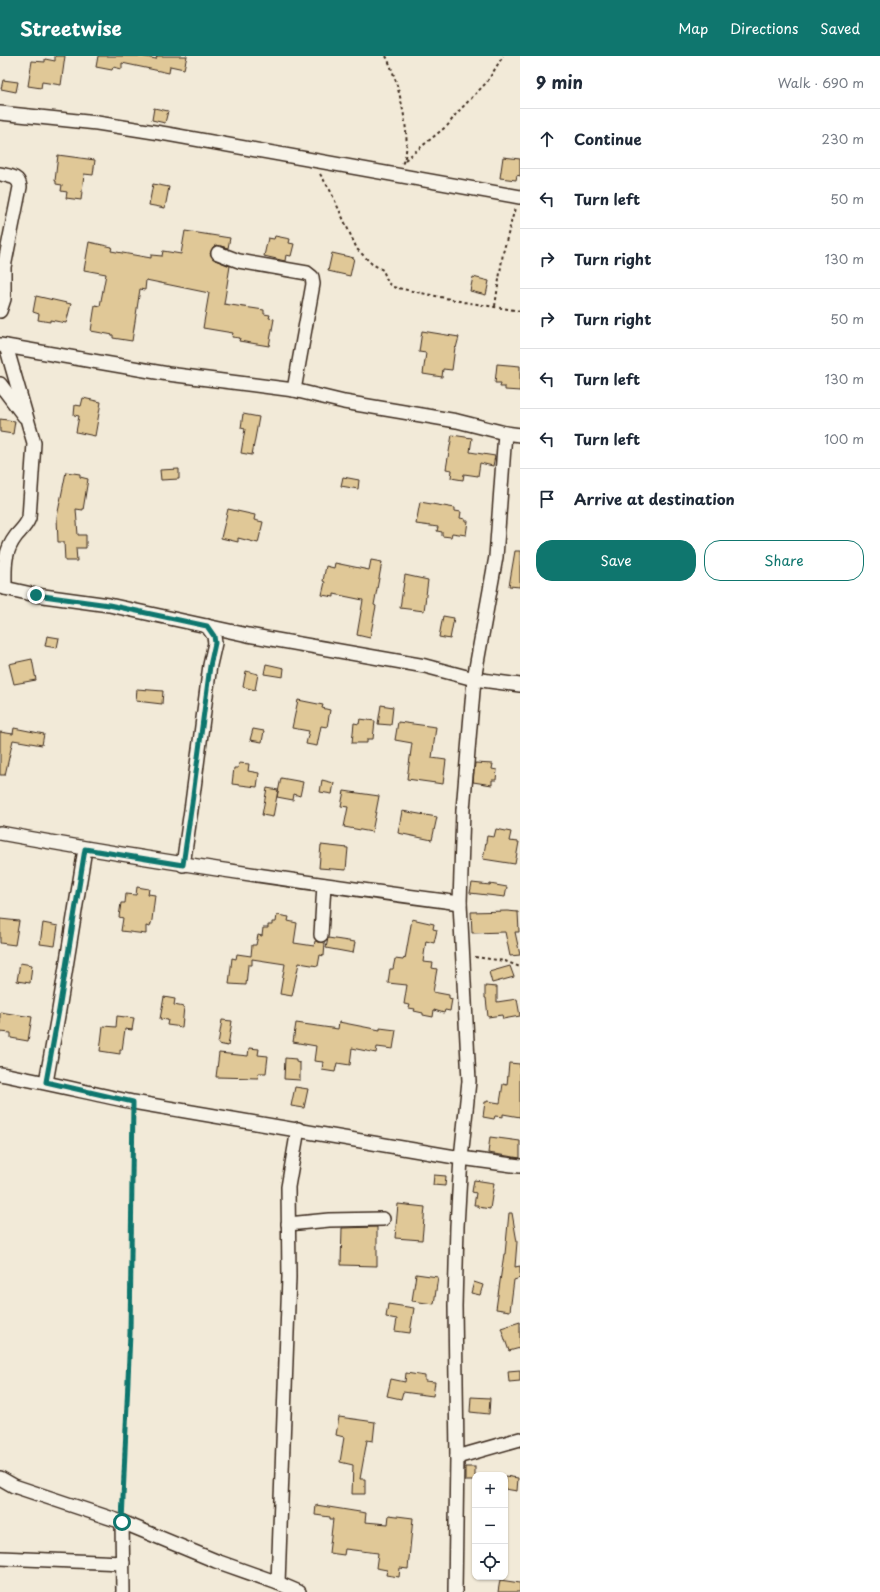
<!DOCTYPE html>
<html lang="en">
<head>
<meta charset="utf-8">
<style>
	:root { --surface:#fff; --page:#f6f6f7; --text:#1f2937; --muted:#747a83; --line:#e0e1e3; --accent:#0f766e }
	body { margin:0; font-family:"Playpen Sans",sans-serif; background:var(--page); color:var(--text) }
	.controls { position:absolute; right:12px; bottom:12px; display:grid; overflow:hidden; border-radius:8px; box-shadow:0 1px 3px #0004 }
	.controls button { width:36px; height:36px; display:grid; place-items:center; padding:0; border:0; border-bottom:1px solid var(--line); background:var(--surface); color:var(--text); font:20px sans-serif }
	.stop { position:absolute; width:12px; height:12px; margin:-9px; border:3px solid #0f766e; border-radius:50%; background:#fff }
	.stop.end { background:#0f766e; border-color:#fff; box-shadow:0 1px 4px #0008 }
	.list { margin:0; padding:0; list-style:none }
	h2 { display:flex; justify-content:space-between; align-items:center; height:52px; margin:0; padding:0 16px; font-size:17px }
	h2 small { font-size:13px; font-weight:400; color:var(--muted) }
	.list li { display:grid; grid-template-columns:26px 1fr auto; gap:12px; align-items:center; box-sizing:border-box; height:60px; padding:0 16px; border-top:1px solid var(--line) }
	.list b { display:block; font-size:15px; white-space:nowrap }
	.list em { font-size:13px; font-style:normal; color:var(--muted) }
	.actions { display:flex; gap:8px; padding:12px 16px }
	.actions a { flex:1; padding:9px 0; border:1px solid var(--accent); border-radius:16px; text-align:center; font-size:14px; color:var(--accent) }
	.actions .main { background:var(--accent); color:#fff }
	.icon { flex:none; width:22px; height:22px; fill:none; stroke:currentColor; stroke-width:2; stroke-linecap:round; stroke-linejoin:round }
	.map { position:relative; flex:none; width:520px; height:1536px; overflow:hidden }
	header { display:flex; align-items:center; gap:24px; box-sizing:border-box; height:56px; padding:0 20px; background:var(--accent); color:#fff }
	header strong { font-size:19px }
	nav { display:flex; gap:22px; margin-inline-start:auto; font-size:14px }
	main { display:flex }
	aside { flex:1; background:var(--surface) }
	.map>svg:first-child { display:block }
</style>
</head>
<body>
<header>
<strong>Streetwise</strong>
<nav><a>Map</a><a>Directions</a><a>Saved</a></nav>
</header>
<main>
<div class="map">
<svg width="520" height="1536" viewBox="0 0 520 1536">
	<rect width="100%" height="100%" fill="#f2ead8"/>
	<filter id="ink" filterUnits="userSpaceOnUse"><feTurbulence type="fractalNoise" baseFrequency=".025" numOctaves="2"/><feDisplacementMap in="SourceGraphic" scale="8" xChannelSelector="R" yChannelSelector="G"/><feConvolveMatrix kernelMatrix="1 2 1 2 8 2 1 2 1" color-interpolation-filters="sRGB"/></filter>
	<g filter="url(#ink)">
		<g fill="#e0c897" stroke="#3b2a1e">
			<polygon points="55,0 65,0 61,29 42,26 41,32 28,30 32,5 45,6 45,3 55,5"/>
			<polygon points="98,0 140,0 156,3 157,0 187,0 184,13 170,10 169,17 122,7 122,13 113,11 112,14 96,11"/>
			<polygon points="3,24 18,26 16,36 1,33"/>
			<polygon points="154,52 168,55 165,67 152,64"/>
			<polygon points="58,99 95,104 93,119 84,118 81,144 66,142 67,136 61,135 62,129 56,128 56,125 55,125"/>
			<polygon points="503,101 520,103 520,120 517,119 516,124 500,122"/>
			<polygon points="153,128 169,131 165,152 149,149"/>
			<polygon points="185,175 230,182 228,192 216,189 213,191 210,198 215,204 230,210 224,248 264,254 264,258 270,259 269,262 274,263 269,290 239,285 240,282 232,281 233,277 203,272 209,237 146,224 145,234 140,233 132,285 113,282 113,279 91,275 95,249 100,250 106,218 84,214 89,186 112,191 111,195 151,202 151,199 162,200 163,195 181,198"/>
			<polygon points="275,180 290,183 289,187 294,188 291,200 286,199 285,205 264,200 268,182 274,183"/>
			<polygon points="332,197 354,202 350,220 328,215"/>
			<polygon points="473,221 489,225 486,239 470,235"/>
			<polygon points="36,240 71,248 66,267 50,264 50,266 38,264 39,258 33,256"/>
			<polygon points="422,275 459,281 456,292 455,291 452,314 443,313 442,321 423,318 426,297 419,296"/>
			<polygon points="497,308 520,310 520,335 505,334 505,331 500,331 501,327 495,327"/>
			<polygon points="83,342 101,346 95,380 76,376 79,360 74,359 75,349 81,350"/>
			<polygon points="243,358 259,361 252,399 241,397 245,373 241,372"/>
			<polygon points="0,363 15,365 13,378 0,376"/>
			<polygon points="452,379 472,382 470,396 495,400 493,410 480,407 478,420 464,418 463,424 451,422 452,414 446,413"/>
			<polygon points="179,413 179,423 161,424 160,414"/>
			<polygon points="66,416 80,418 80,421 88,423 83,454 76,453 78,479 86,479 86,492 76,492 77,505 65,505 64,486 58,486 57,461"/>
			<polygon points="343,421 359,424 358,433 341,430"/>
			<polygon points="420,446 455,452 455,455 461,456 460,462 465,463 465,465 468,465 466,479 452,477 451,481 442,480 442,476 437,475 438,471 416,468"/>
			<polygon points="228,453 255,459 254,464 263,466 258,487 238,482 238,486 221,482"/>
			<polygon points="515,495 520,495 520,531 509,530"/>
			<polygon points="371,504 382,506 374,549 376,550 370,582 357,579 363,544 334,538 334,541 322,539 325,526 323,525 326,510 334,512 335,507 369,514"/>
			<polygon points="405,519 428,524 424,555 400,552"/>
			<polygon points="443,560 454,562 450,583 439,581"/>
			<polygon points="47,580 59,582 57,592 45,590"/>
			<polygon points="32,603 36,624 14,628 9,608"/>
			<polygon points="266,608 284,612 283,621 264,618"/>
			<polygon points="246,615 258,618 255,634 243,631"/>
			<polygon points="137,633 163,635 162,648 136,645"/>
			<polygon points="298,644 323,649 322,652 330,654 327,671 321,670 317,690 306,688 309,675 292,672"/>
			<polygon points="381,649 393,651 391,669 378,668"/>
			<polygon points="360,663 375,665 373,683 367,683 367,687 352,687 354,667 359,668"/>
			<polygon points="398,666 436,671 432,702 446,704 443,728 407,723 412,687 395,684"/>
			<polygon points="14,672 44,678 42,689 13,684 5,719 0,719 0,676 13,678"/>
			<polygon points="253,673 264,675 262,686 250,684"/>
			<polygon points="239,707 249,708 248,715 259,717 257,731 232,728 234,712 238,712"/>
			<polygon points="475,707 493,708 492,713 497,714 496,724 492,724 492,729 473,726"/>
			<polygon points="281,722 303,726 300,740 294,738 293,744 277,741"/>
			<polygon points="322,724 334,727 332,738 320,736"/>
			<polygon points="267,732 278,734 273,761 262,759"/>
			<polygon points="344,735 379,740 372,776 344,771 348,751 341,750"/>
			<polygon points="402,755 437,761 432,784 398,777"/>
			<polygon points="496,773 511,776 509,785 519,786 515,808 483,803 487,780 494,781"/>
			<polygon points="321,789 348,792 346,814 319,812"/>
			<polygon points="472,827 490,829 490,828 507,831 505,841 470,837"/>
			<polygon points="137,831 149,833 148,838 155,839 152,864 150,871 146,870 146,878 121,875 123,862 119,861 121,847 125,847 126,838 136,839"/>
			<polygon points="507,855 518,856 519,876 515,876 520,899 510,900 505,876 472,877 471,856"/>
			<polygon points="277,859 289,861 288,865 297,867 294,887 314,890 315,885 325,887 324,900 320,899 318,910 299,907 292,940 280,938 285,908 252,903 252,909 248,909 246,929 229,928 232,902 236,903 237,898 251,900 252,889 256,889 258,879 262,880 263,872 268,872 268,869 272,869 272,866 276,866"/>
			<polygon points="0,863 19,865 15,889 0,887"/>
			<polygon points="412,863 434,868 433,873 437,874 434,887 426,885 423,906 433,907 432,912 437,913 433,936 449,939 449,942 452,943 450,955 445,954 444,957 434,954 433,961 423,959 423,957 414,955 415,953 409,952 410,949 404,948 407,929 388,927 390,913 393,913 395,903 403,904 404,902 405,903"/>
			<polygon points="43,867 58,870 55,890 40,888"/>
			<polygon points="328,882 355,886 353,897 326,892"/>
			<polygon points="20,907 32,909 30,927 17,925"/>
			<polygon points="510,910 514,921 492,927 489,916"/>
			<polygon points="485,930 497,931 497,946 517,943 520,960 503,963 502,959 488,961 486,942 485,942"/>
			<polygon points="164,941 175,943 174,949 184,951 182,971 167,969 168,964 160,963"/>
			<polygon points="0,956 32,961 28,985 11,982 11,977 0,976"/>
			<polygon points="117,960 134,962 132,974 125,973 122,994 120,994 120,998 100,995 103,970 116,971"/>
			<polygon points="222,964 232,965 228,990 218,988"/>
			<polygon points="339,966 380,974 380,972 396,974 393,993 377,991 376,997 352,992 350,1009 337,1007 335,1016 322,1014 323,1006 314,1005 316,990 293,986 296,967 338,973"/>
			<polygon points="249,992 259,993 258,999 268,1000 266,1017 259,1017 258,1022 216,1021 219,997 248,1000"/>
			<polygon points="285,1002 296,1003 296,1006 300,1007 300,1024 284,1023"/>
			<polygon points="509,1007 520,1008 520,1061 503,1058 503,1061 495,1060 494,1063 483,1061 485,1046 487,1046 487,1045 500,1047 503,1028 507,1029"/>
			<polygon points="295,1031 308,1033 304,1052 291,1050"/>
			<polygon points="490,1081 520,1085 520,1102 488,1097"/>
			<polygon points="434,1119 446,1120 445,1130 433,1129"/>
			<polygon points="474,1124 494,1127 490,1153 478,1151 478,1149 474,1149 476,1137 472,1136"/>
			<polygon points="398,1148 425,1151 422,1184 395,1182"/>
			<polygon points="509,1157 512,1157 517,1186 515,1211 520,1210 520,1222 514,1224 510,1255 496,1253 504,1198 505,1198"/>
			<polygon points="377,1171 377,1210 341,1209 342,1172"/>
			<polygon points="416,1218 438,1221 434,1248 412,1245"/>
			<polygon points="474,1226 483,1229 480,1239 471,1237"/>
			<polygon points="388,1248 414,1252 410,1277 395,1275 397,1263 386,1261"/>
			<polygon points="520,1266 520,1292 509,1295 501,1272"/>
			<polygon points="520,1314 520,1325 509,1326 508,1315"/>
			<polygon points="406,1317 425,1320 425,1325 435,1326 433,1340 403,1336 401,1343 387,1340 391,1323 405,1326"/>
			<polygon points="471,1341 490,1342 489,1358 470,1356"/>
			<polygon points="339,1361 375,1366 373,1385 367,1384 360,1423 365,1423 365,1438 352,1438 353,1409 340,1406 344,1381 336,1379"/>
			<rect x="465" y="1411" width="10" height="14"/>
			<polygon points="505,1420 518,1422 517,1435 505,1433"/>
			<polygon points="316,1449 366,1457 365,1466 388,1468 389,1459 413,1462 408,1513 400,1512 399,1521 386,1519 387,1514 376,1512 378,1497 345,1493 344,1499 329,1497 333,1463 330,1463 330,1461 315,1459"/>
			<polygon points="500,1524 520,1527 520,1536 498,1536"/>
		</g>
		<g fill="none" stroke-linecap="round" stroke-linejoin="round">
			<defs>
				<g id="minor">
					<polyline points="0,57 97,67 167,78 520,141"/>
					<path d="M 0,118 C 9,120 19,120 20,131 L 4,211 L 4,243 L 0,255"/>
					<polyline points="218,197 239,205 307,217 312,221 313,228 294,334"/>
					<polyline points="0,289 168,318 294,334 344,346 457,365 505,377 520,379"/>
					<polyline points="0,328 24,360"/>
					<polyline points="0,531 36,539 109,549 248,579 425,610 474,623 520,629"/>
					<path d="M 5,532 C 5,512 3,497 16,480 C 21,474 26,470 29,462 L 34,387 L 6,290"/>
					<path d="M 0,777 C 153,805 306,827 460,847"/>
					<polyline points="183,809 192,747 210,609 215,587 214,580 207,570"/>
					<polyline points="321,879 324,829"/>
					<path d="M 0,1018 C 45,1026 89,1037 133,1046 L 461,1102 L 520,1110"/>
					<polyline points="46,1026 59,954 85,793"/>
					<polyline points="288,1168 329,1164 383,1163"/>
					<polyline points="457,1401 520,1383"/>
					<polyline points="0,1422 14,1430 122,1466 216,1505 278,1527 299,1536"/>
					<polyline points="122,1466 123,1536"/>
					<polyline points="0,1502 123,1507"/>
					<polyline points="278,1527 289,1221 288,1131 298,1073"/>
					<polyline points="455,1536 457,1401 455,1250 457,1170 461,1102 469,1025 460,847 463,754 474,623 496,501 505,377"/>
				</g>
			</defs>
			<use href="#minor" stroke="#3b2a1e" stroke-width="16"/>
			<g stroke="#3b2a1e" stroke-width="2" stroke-dasharray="3 3" stroke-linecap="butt">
				<path d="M 386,0 C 397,20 415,89 402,108"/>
				<polyline points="405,104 448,69 456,58 487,26 503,0"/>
				<polyline points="320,118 330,134 357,193 372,208 383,214 388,227 393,231 464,246 520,255"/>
				<polyline points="495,250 503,197 515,152"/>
				<polyline points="475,901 505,905 520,911"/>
				<polyline points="122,1453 130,1277 133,1059"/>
			</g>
			<use href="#minor" stroke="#f7f3e8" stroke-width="13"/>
		</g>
	</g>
	<g fill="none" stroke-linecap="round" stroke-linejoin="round" filter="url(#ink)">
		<polyline stroke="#0f766e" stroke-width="5" points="36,539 109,549 207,570 214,580 215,587 210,610 192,747 183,809 85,793 59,954 46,1026 133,1046 130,1277 122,1466"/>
	</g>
</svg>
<div class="controls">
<button>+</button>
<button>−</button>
<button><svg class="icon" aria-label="locate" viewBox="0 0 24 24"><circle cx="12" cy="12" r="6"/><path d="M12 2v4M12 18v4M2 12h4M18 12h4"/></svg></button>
</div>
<div class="stop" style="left:122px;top:1466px"></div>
<div class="stop end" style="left:36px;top:539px"></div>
</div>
<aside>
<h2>9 min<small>Walk · 690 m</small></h2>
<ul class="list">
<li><svg class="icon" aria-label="ahead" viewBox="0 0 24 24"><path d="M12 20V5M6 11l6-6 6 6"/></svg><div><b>Continue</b></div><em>230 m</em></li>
<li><svg class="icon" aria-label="left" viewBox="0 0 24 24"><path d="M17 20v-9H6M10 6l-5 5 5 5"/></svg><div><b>Turn left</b></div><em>50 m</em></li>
<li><svg class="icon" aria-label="right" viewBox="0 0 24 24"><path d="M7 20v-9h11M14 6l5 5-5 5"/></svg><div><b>Turn right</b></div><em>130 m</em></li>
<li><svg class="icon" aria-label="right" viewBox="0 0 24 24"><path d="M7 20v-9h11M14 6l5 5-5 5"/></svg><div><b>Turn right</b></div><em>50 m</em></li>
<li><svg class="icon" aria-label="left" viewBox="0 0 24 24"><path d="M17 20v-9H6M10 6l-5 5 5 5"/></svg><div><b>Turn left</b></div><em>130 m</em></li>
<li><svg class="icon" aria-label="left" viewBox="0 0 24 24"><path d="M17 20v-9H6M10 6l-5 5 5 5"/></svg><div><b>Turn left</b></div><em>100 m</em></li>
<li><svg class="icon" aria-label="arrive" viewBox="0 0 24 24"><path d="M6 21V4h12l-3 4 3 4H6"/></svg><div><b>Arrive at destination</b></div></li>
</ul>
<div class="actions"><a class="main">Save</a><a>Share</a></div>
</aside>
</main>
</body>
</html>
